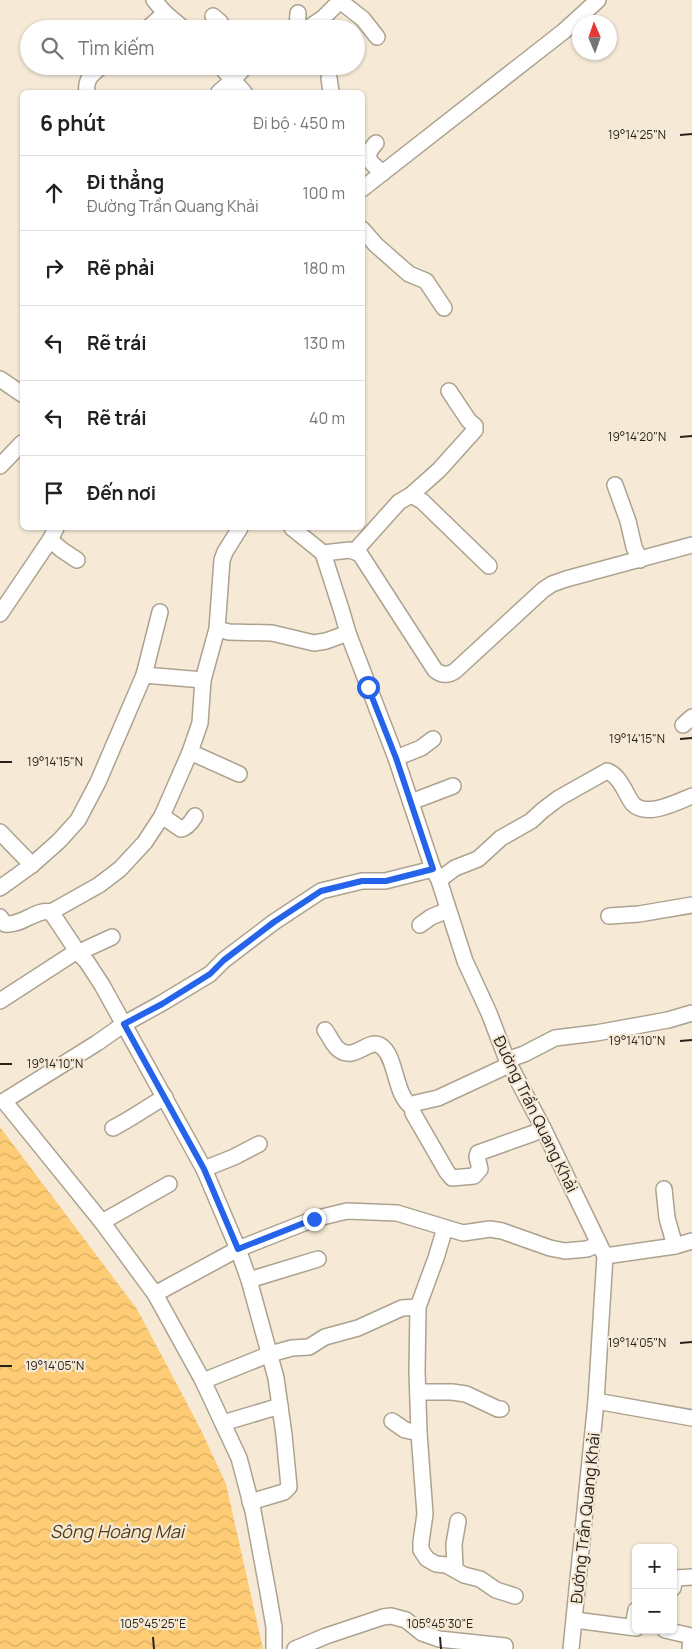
<!DOCTYPE html>
<html lang="vi">
<head>
<meta charset="utf-8">
<style>
	:root { --surface:#fff; --page:#f2f2f2; --text:#202124; --muted:#757577; --line:#e0e0e0 }
	body { margin:0; font-family:Manrope,sans-serif; background:var(--page); color:var(--text) }
	.controls { position:absolute; right:15px; bottom:15px; display:grid; overflow:hidden; border-radius:8px; box-shadow:0 1px 4px #0004 }
	.controls button { width:45px; height:45px; display:grid; place-items:center; padding:0; border:0; border-bottom:1px solid var(--line); background:var(--surface); color:var(--text); font:25px sans-serif }
	.compass { position:absolute; left:572px; top:15px; width:45px; height:45px; border-radius:50%; background:var(--surface); box-shadow:0 1px 4px #0004; rotate:358deg }
	.stop { position:absolute; width:15px; height:15px; margin:-11px; border:4px solid #2563eb; border-radius:50%; background:#fff }
	.stop.end { background:#2563eb; border-color:#fff; box-shadow:0 1px 5px #0008 }
	.list { margin:0; padding:0; list-style:none }
	h2 { display:flex; justify-content:space-between; align-items:center; height:65px; margin:0; padding:0 20px; font-size:21px }
	h2 small { font-size:16px; font-weight:400; color:var(--muted) }
	.list li { display:grid; grid-template-columns:32px 1fr auto; gap:15px; align-items:center; box-sizing:border-box; height:75px; padding:0 20px; border-top:1px solid var(--line) }
	.list b { display:block; font-size:19px; white-space:nowrap }
	.list p { margin:0; font-size:16px; white-space:nowrap; color:var(--muted) }
	.list em { font-size:16px; font-style:normal; color:var(--muted) }
	.icon { flex:none; width:28px; height:28px; fill:none; stroke:currentColor; stroke-width:2; stroke-linecap:round; stroke-linejoin:round }
	.map { position:relative; flex:none; width:692px; height:1649px; overflow:hidden }
	.search { position:absolute; background:var(--surface); box-shadow:0 1px 4px #0004; left:20px; top:20px; width:345px; height:55px; display:flex; align-items:center; gap:12px; box-sizing:border-box; padding:0 18px; border-radius:28px; color:var(--muted); font-size:19px }
	.panel { position:absolute; background:var(--surface); box-shadow:0 1px 4px #0004; left:20px; top:90px; width:345px; height:440px; border-radius:8px }
	.map>svg:first-child { display:block }
</style>
</head>
<body>
<div class="map">
<svg width="692" height="1649" viewBox="0 0 692 1649">
	<defs>
		<pattern id="water-waves" width="16" height="10" patternUnits="userSpaceOnUse" patternTransform="scale(1.25)"><rect width="16" height="10" fill="#fdcc74"/><path d="M0 5q4-4 8 0t8 0" fill="none" stroke="#d9af64"/></pattern>
	</defs>
	<rect width="100%" height="100%" fill="#f6ead7"/>
	<polygon fill="url(#water-waves)" points="0,1127 137,1309 201,1430 226,1484 263,1649 0,1649"/>
	<g fill="none" stroke-linecap="round" stroke-linejoin="round">
		<defs>
			<g id="street">
				<polyline points="154,0 165,13 184,29"/>
				<polyline points="340,1 363,19 377,37"/>
				<polyline points="213,16 220,22 224,29"/>
				<polyline points="147,29 165,13"/>
				<polyline points="297,29 298,13"/>
				<polyline points="307,29 323,18 341,0"/>
				<polyline points="220,66 244,92"/>
				<polyline points="329,78 331,92"/>
				<path d="M 87,92 C 85,79 92,74 102,66"/>
				<polyline points="219,92 233,80 246,66"/>
				<path d="M 376,143 C 362,158 370,162 383,173"/>
				<polyline points="362,189 564,31 598,0"/>
				<polyline points="362,229 376,245 409,274 426,281 444,308"/>
				<polyline points="0,379 22,394"/>
				<polyline points="0,466 22,443"/>
				<polyline points="615,485 628,521 634,547 640,560"/>
				<polyline points="411,495 439,470 475,430 475,426 469,421 449,391"/>
				<polyline points="292,528 323,553 342,612 348,633 396,758 433,869 439,880 465,961 489,1013 507,1060 543,1128 605,1256 596,1401 571,1649"/>
				<polyline points="50,540 62,550 77,560"/>
				<polyline points="355,551 399,502 411,495 422,501 489,566"/>
				<path d="M 323,553 L 350,550 L 360,554 L 435,670 C 441,675 448,676 455,671 L 543,590 L 552,584 L 566,579 L 692,545"/>
				<polyline points="0,614 50,540 56,528"/>
				<polyline points="217,629 229,632 272,633 314,643 326,641 348,633"/>
				<polyline points="144,675 160,612"/>
				<polyline points="683,725 692,717"/>
				<polyline points="190,752 239,774"/>
				<polyline points="396,758 421,748 433,739"/>
				<polyline points="411,802 453,786"/>
				<path d="M 162,816 L 181,829 C 187,828 192,821 195,816"/>
				<polyline points="0,832 32,865"/>
				<path d="M 439,880 L 455,868 L 478,859 L 501,838 L 531,821 L 543,810 L 559,798 L 607,771 C 615,774 619,780 623,787 C 626,792 629,799 633,804 C 647,818 677,802 692,796"/>
				<polyline points="0,888 32,865 59,841 78,820 98,782 144,675 203,680"/>
				<polyline points="51,912 99,885 120,869 145,842 162,816 190,752 200,723 203,680 217,629 222,560 225,552 240,528"/>
				<polyline points="609,916 639,914 692,905"/>
				<path d="M 0,917 L 5,924 C 22,926 37,908 51,912 L 77,951 L 87,962 L 102,985 L 204,1169 L 238,1249 L 249,1280 L 276,1378 L 284,1435 L 289,1487 L 284,1492 L 250,1502"/>
				<polyline points="420,925 431,917 448,910"/>
				<polyline points="80,955 86,949 112,937"/>
				<polyline points="0,1001 77,951"/>
				<path d="M 325,1030 C 329,1035 333,1045 338,1049 C 355,1063 368,1037 381,1046 C 397,1057 394,1095 412,1107"/>
				<polyline points="507,1060 524,1054 555,1038 596,1033 668,1020 692,1013"/>
				<polyline points="509,1065 438,1098 416,1103 412,1107 413,1113 447,1172 452,1178 474,1176 480,1169 477,1157 478,1153 534,1133 543,1128"/>
				<path d="M 113,1128 C 131,1119 147,1107 165,1097"/>
				<polyline points="204,1169 234,1157 259,1144"/>
				<polyline points="664,1189 667,1218 675,1246"/>
				<polyline points="102,1222 169,1184"/>
				<polyline points="445,1228 436,1258 418,1307 417,1371 419,1433 425,1514 421,1542 421,1550 427,1559 436,1564 446,1565 464,1575 480,1579 496,1590 515,1596"/>
				<polyline points="605,1256 675,1246 692,1241"/>
				<polyline points="249,1280 318,1259"/>
				<polyline points="155,1294 238,1249 314,1219 347,1211 397,1213 463,1233 490,1229 502,1231 550,1248 565,1251 587,1249 599,1244"/>
				<polyline points="203,1381 270,1354 292,1348 309,1347 325,1337 358,1328 402,1308 418,1307"/>
				<polyline points="418,1392 452,1392 466,1394 498,1409 501,1409"/>
				<polyline points="596,1401 692,1418"/>
				<polyline points="392,1421 405,1430 419,1433"/>
				<polyline points="223,1423 280,1406"/>
				<polyline points="455,1569 454,1544 458,1521"/>
				<polyline points="673,1588 675,1578 692,1577"/>
				<polyline points="575,1620 636,1628"/>
				<polyline points="633,1627 636,1610"/>
				<polyline points="665,1630 691,1636 690,1649"/>
				<polyline points="274,1649 274,1627 268,1592 253,1511 239,1458 203,1381 155,1294 102,1222 4,1101 97,1043 124,1024 162,1003 210,974 224,960 274,922 321,891 362,881 385,881 433,869"/>
				<polyline points="295,1649 326,1636 383,1617 391,1616 406,1620 422,1633 439,1639 505,1646"/>
			</g>
		</defs>
		<use href="#street" stroke="#ada28f" stroke-width="18"/>
		<use href="#street" stroke="#fff" stroke-width="15"/>
	</g>
	<g fill="none" stroke-linecap="round" stroke-linejoin="round">
		<polyline stroke="#2563eb" stroke-width="6" points="314,1219 238,1249 204,1169 124,1024 162,1004 210,974 224,960 274,922 321,891 362,881 386,881 433,869 396,758 368,687"/>
	</g>
	<path fill="none" stroke="#27231c" stroke-width="2" d="M 680,135 L 692,134M 680,437 L 692,436M 680,739 L 692,738M 0,762 L 12,762M 680,1041 L 692,1040M 0,1064 L 12,1064M 680,1343 L 692,1342M 0,1366 L 12,1366M 153,1637 L 154,1649M 440,1637 L 441,1649"/>
	<g text-anchor="middle" dominant-baseline="central" stroke-width="4.5" stroke-linejoin="round" paint-order="stroke">
		<g font-size="16" fill="#27231c" stroke="#f6ead7">
			<text transform="translate(536 1114) rotate(64)">Đường Trần Quang Khải</text>
			<text transform="translate(585 1518) rotate(-84)">Đường Trần Quang Khải</text>
		</g>
		<g font-size="18" font-style="italic" fill="#513d18" stroke="#f6ead7">
			<text x="117" y="1531">Sông Hoàng Mai</text>
		</g>
	</g>
	<g font-size="12" text-anchor="middle" fill="#27231c" stroke="#f6ead7" stroke-width="4.5" stroke-linejoin="round" paint-order="stroke">
		<text x="637" y="139">19°14'25"N</text>
		<text x="637" y="441">19°14'20"N</text>
		<text x="637" y="743">19°14'15"N</text>
		<text x="55" y="766">19°14'15"N</text>
		<text x="637" y="1045">19°14'10"N</text>
		<text x="55" y="1068">19°14'10"N</text>
		<text x="637" y="1347">19°14'05"N</text>
		<text x="55" y="1370">19°14'05"N</text>
		<text x="153" y="1628">105°45'25"E</text>
		<text x="440" y="1628">105°45'30"E</text>
	</g>
</svg>
<div class="controls">
<button>+</button>
<button>−</button>
</div>
<svg class="compass" viewBox="-18 -18 36 36"><path d="M0-13l5 13h-10z" fill="#e53935"/><path d="M0 13l5-13h-10z" fill="#757577"/></svg>
<div class="stop" style="left:368px;top:687px"></div>
<div class="stop end" style="left:314px;top:1219px"></div>
<div class="search"><svg class="icon" aria-label="search" viewBox="0 0 24 24"><circle cx="10" cy="10" r="6"/><path d="M15 15l6 6"/></svg>Tìm kiếm</div>
<section class="panel">
<h2>6 phút<small>Đi bộ · 450 m</small></h2>
<ul class="list">
<li><svg class="icon" aria-label="ahead" viewBox="0 0 24 24"><path d="M12 20V5M6 11l6-6 6 6"/></svg><div><b>Đi thẳng</b><p>Đường Trần Quang Khải</p></div><em>100 m</em></li>
<li><svg class="icon" aria-label="right" viewBox="0 0 24 24"><path d="M7 20v-9h11M14 6l5 5-5 5"/></svg><div><b>Rẽ phải</b></div><em>180 m</em></li>
<li><svg class="icon" aria-label="left" viewBox="0 0 24 24"><path d="M17 20v-9H6M10 6l-5 5 5 5"/></svg><div><b>Rẽ trái</b></div><em>130 m</em></li>
<li><svg class="icon" aria-label="left" viewBox="0 0 24 24"><path d="M17 20v-9H6M10 6l-5 5 5 5"/></svg><div><b>Rẽ trái</b></div><em>40 m</em></li>
<li><svg class="icon" aria-label="arrive" viewBox="0 0 24 24"><path d="M6 21V4h12l-3 4 3 4H6"/></svg><div><b>Đến nơi</b></div></li>
</ul>
</section>
</div>
</body>
</html>
